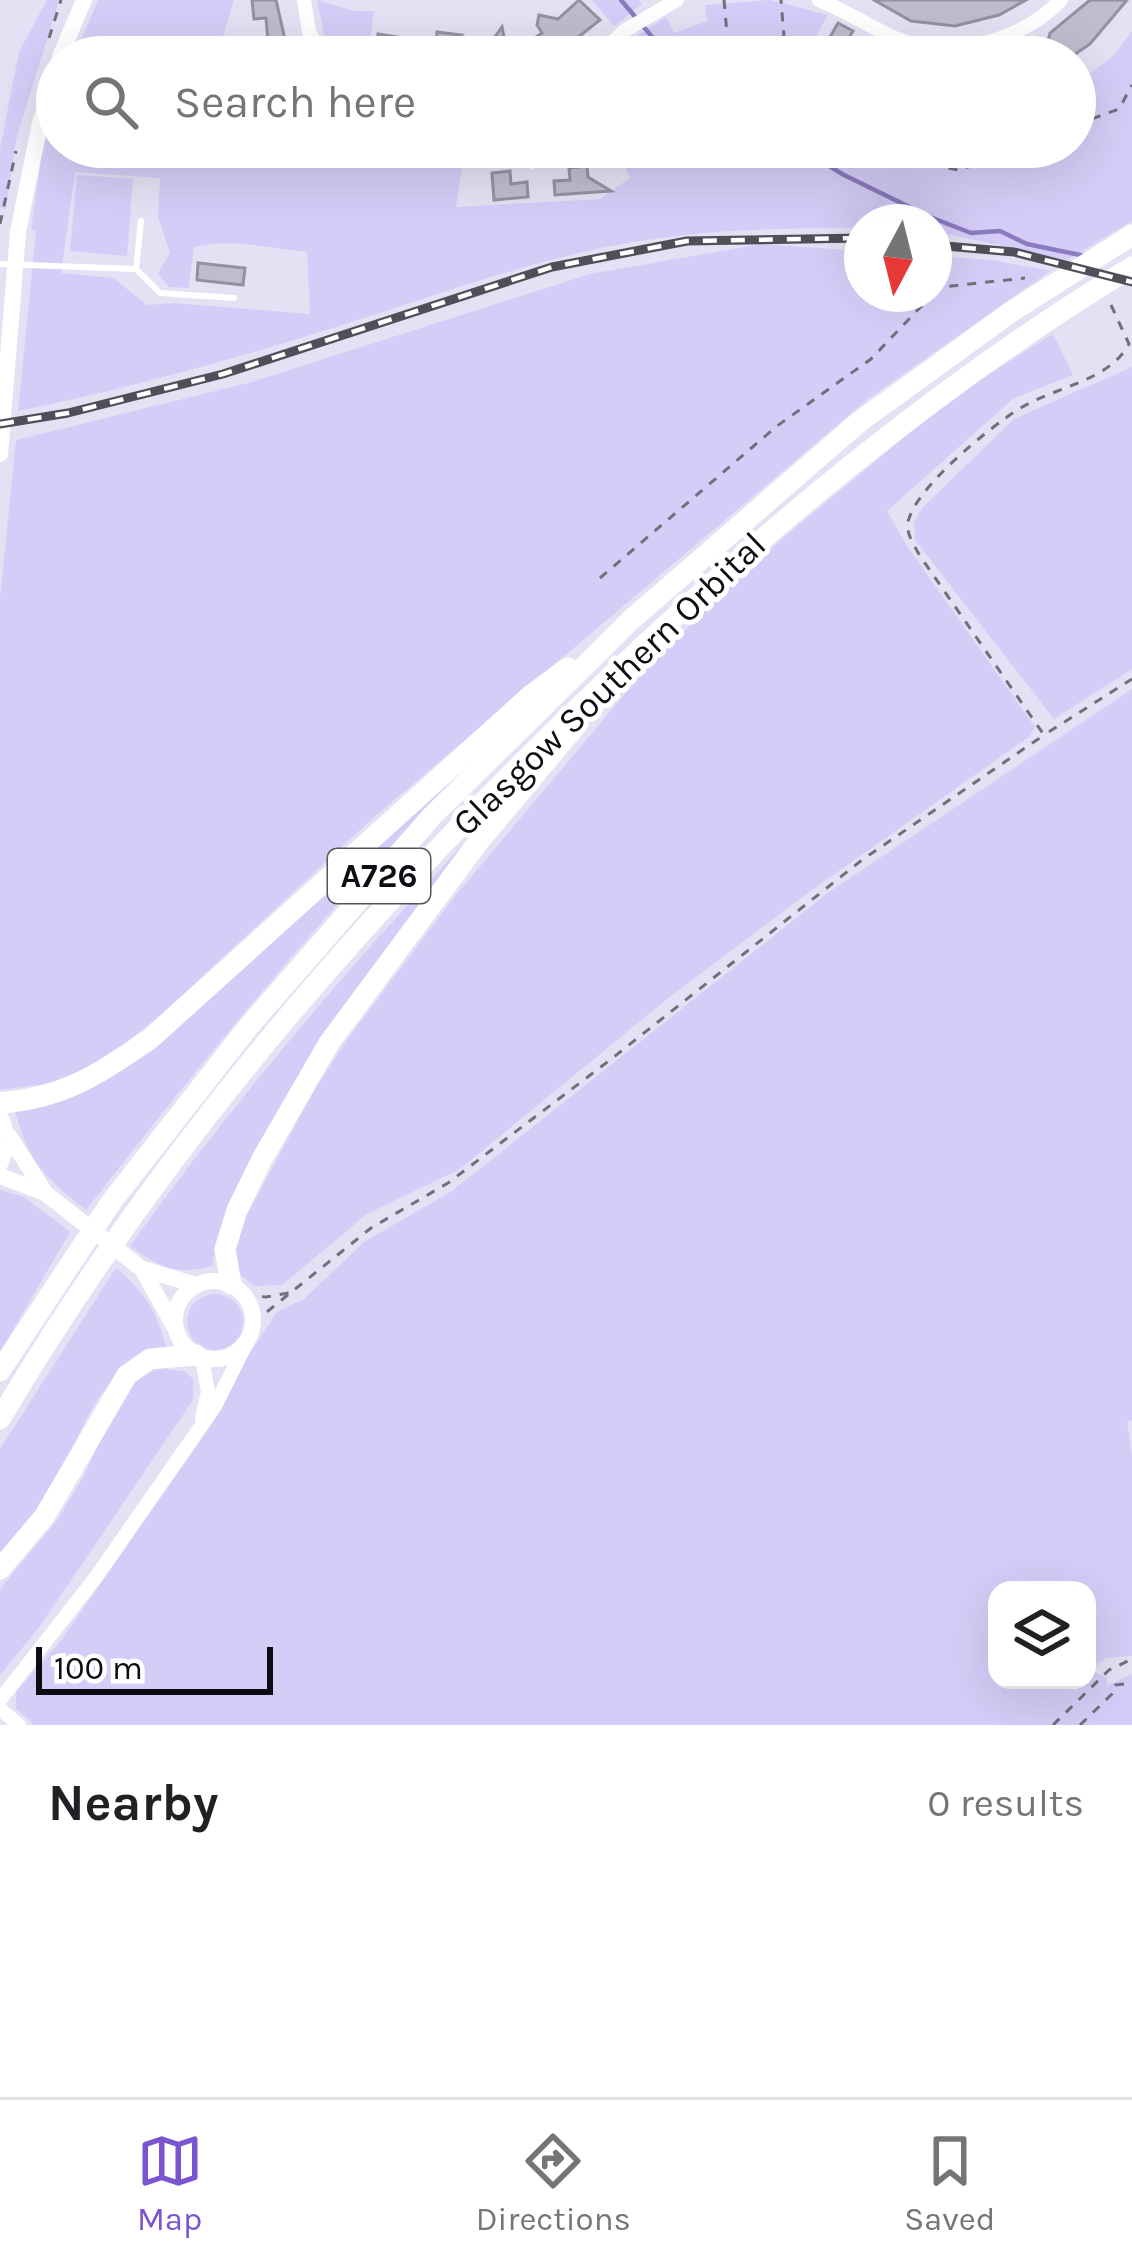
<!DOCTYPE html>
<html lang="en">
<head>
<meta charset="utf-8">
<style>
	:root { --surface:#fff; --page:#f6f6f6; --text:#202124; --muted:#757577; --line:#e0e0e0; --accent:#7b55cf }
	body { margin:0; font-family:Karla,sans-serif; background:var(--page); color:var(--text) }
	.controls { position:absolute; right:36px; bottom:36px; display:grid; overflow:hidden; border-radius:24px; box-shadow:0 12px 48px #0002 }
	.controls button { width:108px; height:108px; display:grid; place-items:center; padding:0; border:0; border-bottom:3px solid var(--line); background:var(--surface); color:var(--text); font:60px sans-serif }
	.compass { position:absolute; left:844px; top:204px; width:108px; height:108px; border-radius:50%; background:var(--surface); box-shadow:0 12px 48px #0002; rotate:187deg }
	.scale { position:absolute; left:36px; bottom:30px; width:237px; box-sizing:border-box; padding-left:12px; border:6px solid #0d0c12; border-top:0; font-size:33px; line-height:42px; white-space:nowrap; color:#0d0c12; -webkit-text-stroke:9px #fff; paint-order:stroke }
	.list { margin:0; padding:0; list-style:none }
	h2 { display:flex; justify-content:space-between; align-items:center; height:156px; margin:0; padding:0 48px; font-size:51px }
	h2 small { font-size:39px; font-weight:400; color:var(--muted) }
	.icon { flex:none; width:66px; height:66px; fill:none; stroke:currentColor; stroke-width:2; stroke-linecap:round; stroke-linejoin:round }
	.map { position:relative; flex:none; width:1132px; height:1725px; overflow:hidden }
	.search { position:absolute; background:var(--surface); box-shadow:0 12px 48px #0002; left:36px; right:36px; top:36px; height:132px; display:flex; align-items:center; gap:30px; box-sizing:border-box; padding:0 42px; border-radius:66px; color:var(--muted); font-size:45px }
	.sheet { height:372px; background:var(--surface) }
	nav { display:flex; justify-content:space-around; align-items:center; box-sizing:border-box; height:168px; border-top:3px solid var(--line); background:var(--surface); font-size:33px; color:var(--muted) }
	nav a { display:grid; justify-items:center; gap:6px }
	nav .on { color:var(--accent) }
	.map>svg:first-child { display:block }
</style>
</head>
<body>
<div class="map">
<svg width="1132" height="1725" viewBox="0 0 1132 1725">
	<rect width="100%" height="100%" fill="#e4e1f4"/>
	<g fill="#d5cdf7" fill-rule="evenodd">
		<polygon points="47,0 59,0 16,140 6,209 0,208 0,149 19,52"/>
		<polygon points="98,0 234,0 221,43 228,57 74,57"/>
		<polygon points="317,0 354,11 374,11 368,57 342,57 325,40"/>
		<polygon points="592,0 639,0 642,4 614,26"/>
		<polygon points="770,0 828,15 804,57 633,57 621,46 666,17 674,33 707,21 705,5"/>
		<path d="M 1132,31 L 1132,221 L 1067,260 L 934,231 L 934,222 L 862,222 L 862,228 C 786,228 709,229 634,242 C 532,259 435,296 336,327 C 231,360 126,389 18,411 L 36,231 L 31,230 L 41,159 L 57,100 L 57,147 L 324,147 L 463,162 L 456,207 L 600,199 L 630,178 L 616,147 L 1075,147 L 1075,85 L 1113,56 ZM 75,172 L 160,178 L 158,217 L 170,253 L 158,273 L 169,287 L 189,288 L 194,247 C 233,238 267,248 307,252 L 310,314 L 174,303 L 147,305 L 113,278 L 61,273 Z"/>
		<polygon points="77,175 133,179 127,256 70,251"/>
		<polygon points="762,244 862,251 862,294 934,294 934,256 992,260 1050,271 868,399 374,817 164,1012 111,1055 61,1082 0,1090 0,598 16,440 252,382 590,274"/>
		<polygon points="1053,334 1073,375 1014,398 887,511 907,546 1035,727 1030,736 805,895 666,1000 460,1169 367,1214 282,1285 255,1286 237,1273 233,1251 240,1228 315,1089 350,1036 456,895 635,682 714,600 782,539 955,395"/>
		<polygon points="1132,367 1132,669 1054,719 915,540 914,522 922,508 1014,419"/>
		<path d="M 1132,689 L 1132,1420 L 1127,1422 L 1132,1455 L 1132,1656 L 1106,1658 L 1091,1670 L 1107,1678 L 1107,1686 L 1132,1674 L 1132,1725 L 34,1725 L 16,1708 L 16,1692 L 60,1642 L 212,1424 L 241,1367 L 277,1312 L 304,1299 L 364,1242 L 452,1191 L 829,892 ZM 997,1590 L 1087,1590 L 1087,1680 L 997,1680 Z"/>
		<path d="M 480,754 C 337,895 209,1052 86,1210 C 45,1178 29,1163 15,1111 L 63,1098 Z"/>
		<path d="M 495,811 L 388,950 L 215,1246 L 213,1266 C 174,1275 163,1269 130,1246 C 241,1091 364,949 495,811 Z"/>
		<polygon points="0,1190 24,1197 70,1232 0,1352"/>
		<path d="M 116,1268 C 143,1290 157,1312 166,1346 C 86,1370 82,1452 37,1513 C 26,1529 12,1542 0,1557 L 0,1449 Z"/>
		<circle cx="215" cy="1322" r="28"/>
		<polygon points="166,1366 168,1370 184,1371 193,1379 193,1400 40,1626 0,1675 0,1589 58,1519 84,1476 121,1394 135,1377"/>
	</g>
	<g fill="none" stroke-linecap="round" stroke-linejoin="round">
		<g stroke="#8b7bc0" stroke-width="4.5">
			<polyline points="621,0 669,57"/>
			<polyline points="798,147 844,175 930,217 971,233 1000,231 1027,244 1085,256"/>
		</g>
	</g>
	<g fill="#c0bccf" stroke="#9591a3" stroke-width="3">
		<polygon points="252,0 276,0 289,57 265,57 261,44 268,41 266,18 254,19"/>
		<polygon points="579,0 600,20 553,57 375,57 378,34 398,37 398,41 436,45 437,32 461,35 446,45 469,41 468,46 487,48 502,27 506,47 527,43 542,33 537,25 539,15 558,19"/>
		<polygon points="874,0 1026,0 999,15 955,26 911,21"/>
		<polygon points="1090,0 1127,0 1090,44 1071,57 1019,57 1047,44 1050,33"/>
		<polygon points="838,23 853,31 847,41 880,57 817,57 810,53 818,38 825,42 829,39"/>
		<polygon points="587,166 588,177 611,191 555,195 554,181 570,180 569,168"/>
		<polygon points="510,171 511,184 527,182 528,197 494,200 492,173"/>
		<polygon points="198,263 245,268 243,285 197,280"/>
	</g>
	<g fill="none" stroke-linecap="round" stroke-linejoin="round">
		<g stroke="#716f7b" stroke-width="3" stroke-dasharray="9 9" stroke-linecap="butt">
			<polyline points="724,0 727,34"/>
			<polyline points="49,38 61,0"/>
			<polyline points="780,57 784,37 781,0"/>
			<polyline points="1075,125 1119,109 1132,85"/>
			<polyline points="880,147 923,163 958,170 1032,147"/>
			<polyline points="0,224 16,151"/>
			<polyline points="934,294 942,287 1025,278"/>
			<path d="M 1111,305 L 1129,344 C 1108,382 1056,386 1019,409 C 990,427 915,488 908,522 C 906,534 914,545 920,556 L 1044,735 L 1132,679"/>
			<polyline points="600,578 777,426 871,359 932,295"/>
			<polyline points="244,1295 266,1297 294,1292"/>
			<polyline points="253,1323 371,1228 448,1183 610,1060 862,860 1044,735"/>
			<polyline points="1053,1725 1109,1670 1132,1659"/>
			<polyline points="1080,1725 1112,1694 1115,1685 1132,1683"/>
		</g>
		<g stroke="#fff" stroke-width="6">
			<polyline points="530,147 533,166"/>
			<polyline points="0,264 136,269 160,293 234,298"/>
			<polyline points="136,269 141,221"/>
		</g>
		<g stroke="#fff" stroke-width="14">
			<polyline points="304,0 309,32 324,57"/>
			<path d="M 819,0 C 845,11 869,26 895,38 C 949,61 1021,41 1061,0"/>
			<polyline points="597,57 624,31 677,0"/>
			<polyline points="202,1418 208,1392 202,1358"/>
			<polyline points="0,1700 96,1577 215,1406 247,1342"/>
			<polyline points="0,1709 19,1725"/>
		</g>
		<g stroke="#fff" stroke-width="16">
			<polyline points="60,57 84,0"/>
			<polyline points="0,454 18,232 40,123 57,68"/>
			<polyline points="0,1116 9,1141 0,1164"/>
			<polyline points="9,1136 44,1191"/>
			<polyline points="0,1176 45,1193 142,1269 175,1328"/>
			<polyline points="143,1269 196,1285"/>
			<circle cx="214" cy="1320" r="39"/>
		</g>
		<g stroke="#fff" stroke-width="21">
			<path d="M 0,1103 C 65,1098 98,1074 150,1039 L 530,696 L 568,668"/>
			<polyline points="231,1284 225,1249 237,1210 262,1159 329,1043 479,841 574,728"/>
			<polyline points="0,1371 112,1201 249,1026 432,816 631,620 859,422 1011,312 1132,235"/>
			<path d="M 0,1419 C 162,1145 374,902 604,683 C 767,528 939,384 1132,267"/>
			<polyline points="0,1569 44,1517 127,1375 150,1359 196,1355"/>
		</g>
		<defs>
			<g id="rail">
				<polyline points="934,245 1014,252 1132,282"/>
				<polyline points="0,424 68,413 223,374 552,267 687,241 862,238"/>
			</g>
		</defs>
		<use href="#rail" stroke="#504f59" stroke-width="9"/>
		<use href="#rail" stroke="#fff" stroke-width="4.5" stroke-dasharray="14" stroke-linecap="butt"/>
	</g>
	<g text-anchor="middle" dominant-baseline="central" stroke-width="10" stroke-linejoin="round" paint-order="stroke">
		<rect fill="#fff" stroke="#565559" stroke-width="3" x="328" y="849" width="102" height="54" rx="9"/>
		<g font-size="33" font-weight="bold" fill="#0d0c12">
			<text x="379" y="876">A726</text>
		</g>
		<g font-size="36" fill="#0d0c12" stroke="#fff">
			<text transform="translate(609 684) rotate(-44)">Glasgow Southern Orbital</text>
		</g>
	</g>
</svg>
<div class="controls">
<button><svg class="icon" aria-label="layers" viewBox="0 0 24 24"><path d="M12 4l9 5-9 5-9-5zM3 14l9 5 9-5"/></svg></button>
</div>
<svg class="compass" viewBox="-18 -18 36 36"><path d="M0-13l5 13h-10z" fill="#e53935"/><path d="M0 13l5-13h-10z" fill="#757577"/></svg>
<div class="scale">100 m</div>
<div class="search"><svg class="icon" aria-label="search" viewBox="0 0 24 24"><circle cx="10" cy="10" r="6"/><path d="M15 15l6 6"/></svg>Search here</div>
</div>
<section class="sheet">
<h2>Nearby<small>0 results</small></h2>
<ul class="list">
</ul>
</section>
<nav>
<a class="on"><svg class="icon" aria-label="map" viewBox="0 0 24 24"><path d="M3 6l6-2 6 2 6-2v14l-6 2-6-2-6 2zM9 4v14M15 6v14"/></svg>Map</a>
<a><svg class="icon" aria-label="directions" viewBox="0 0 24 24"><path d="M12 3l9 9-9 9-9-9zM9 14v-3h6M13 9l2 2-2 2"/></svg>Directions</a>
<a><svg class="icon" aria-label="saved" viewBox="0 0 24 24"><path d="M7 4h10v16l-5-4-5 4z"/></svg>Saved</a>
</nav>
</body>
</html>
